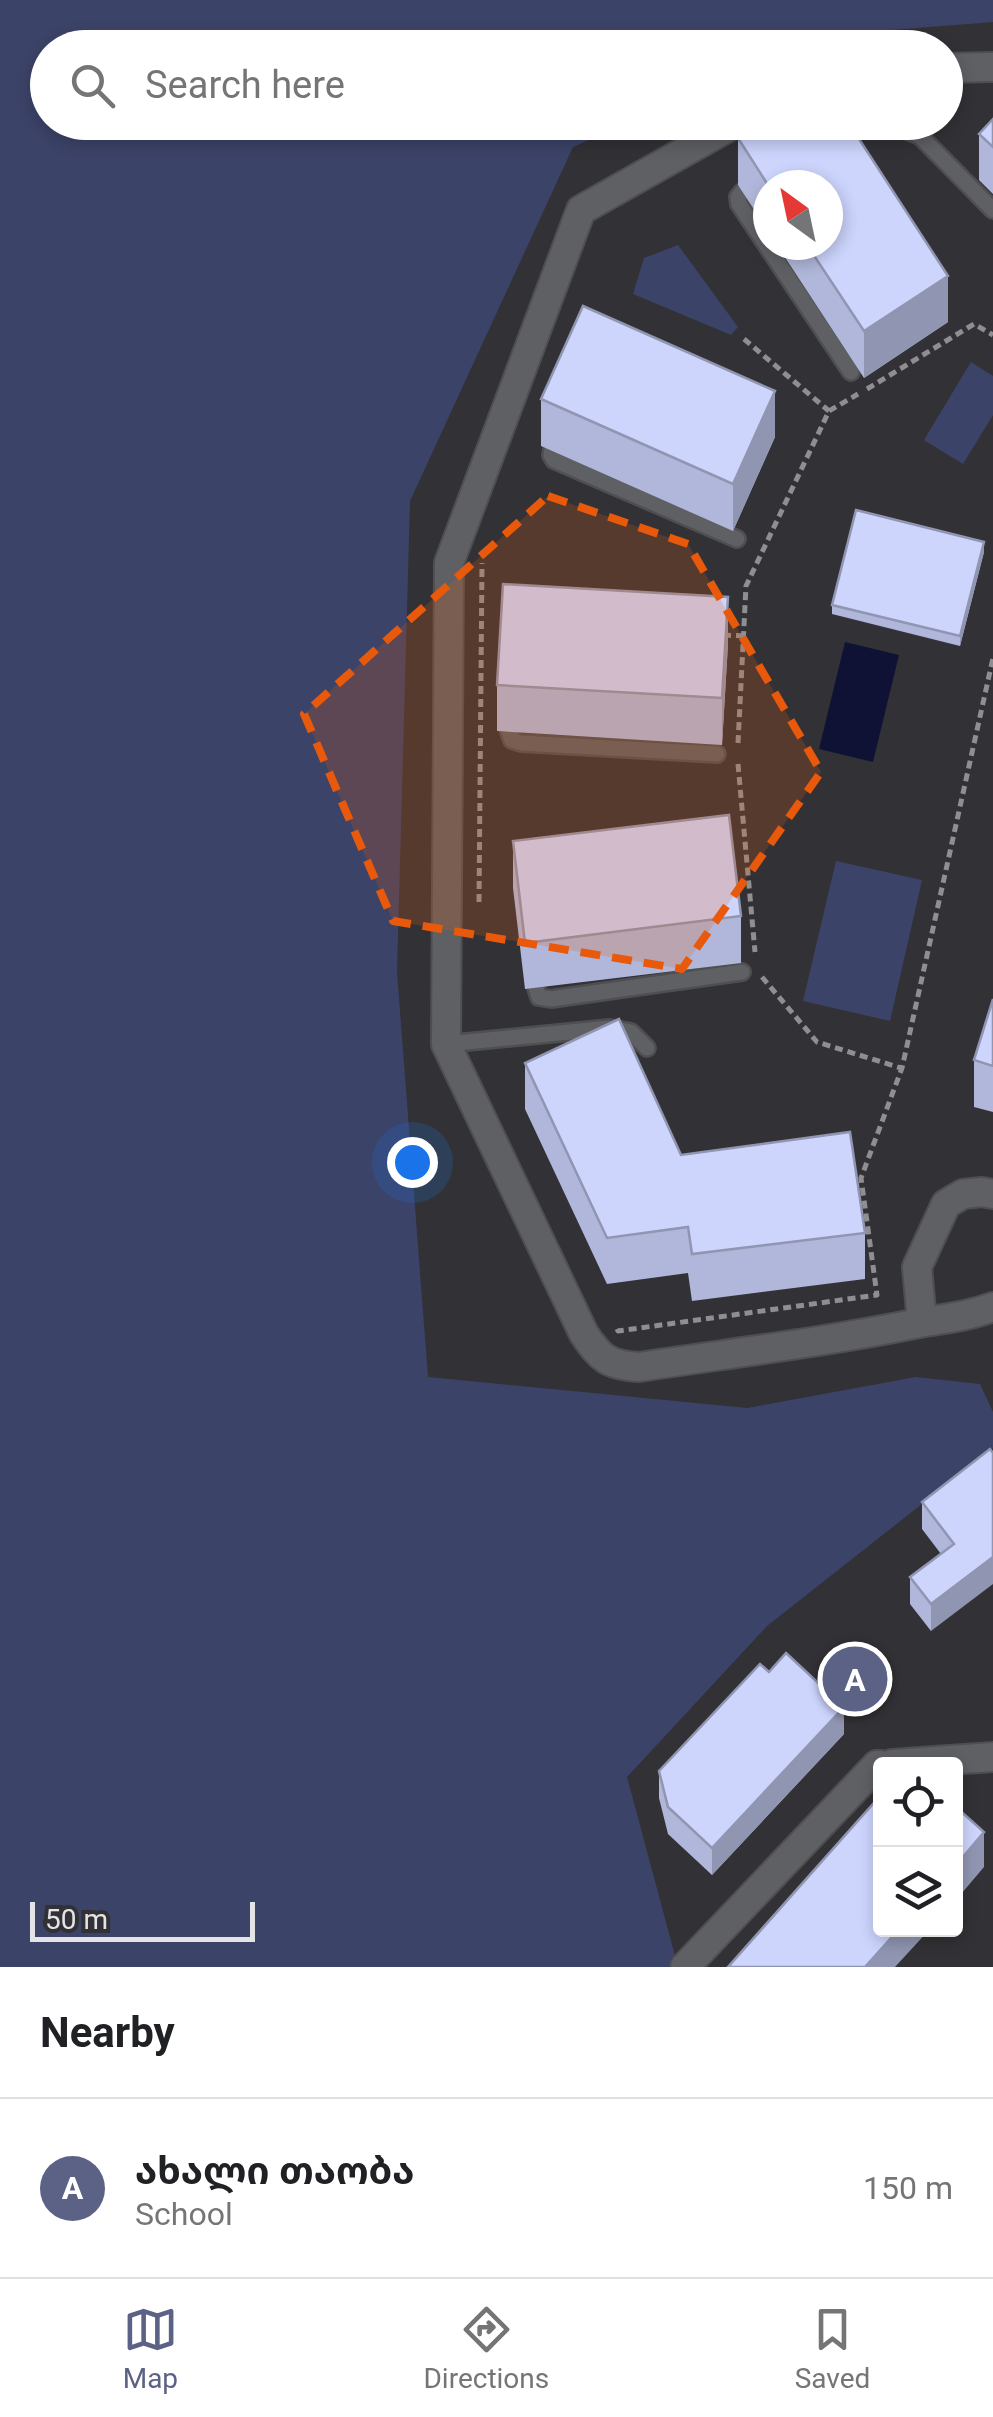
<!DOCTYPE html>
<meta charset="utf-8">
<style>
:root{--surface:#fff;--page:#f2f2f2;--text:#202124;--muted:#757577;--line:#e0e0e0;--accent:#5b6285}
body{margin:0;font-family:Roboto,"Noto Sans Georgian",sans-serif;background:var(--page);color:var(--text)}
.controls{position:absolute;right:30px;bottom:30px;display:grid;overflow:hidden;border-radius:10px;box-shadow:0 5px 15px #0003}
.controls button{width:90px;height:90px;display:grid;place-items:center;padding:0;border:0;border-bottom:2px solid var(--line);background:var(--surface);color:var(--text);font:50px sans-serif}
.compass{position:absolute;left:753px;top:170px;width:90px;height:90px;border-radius:50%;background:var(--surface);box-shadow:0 5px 15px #0003;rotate:327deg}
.scale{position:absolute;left:30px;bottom:25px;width:225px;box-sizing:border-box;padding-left:10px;border:5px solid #e4e4e7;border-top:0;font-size:28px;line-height:35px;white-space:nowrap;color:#e4e4e7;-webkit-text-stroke:8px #323236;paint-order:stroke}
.you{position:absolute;left:412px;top:1162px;width:35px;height:35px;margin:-25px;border:8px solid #fff;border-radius:50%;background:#1a73e8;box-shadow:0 0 0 15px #1a73e833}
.badge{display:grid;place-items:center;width:65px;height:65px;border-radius:50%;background:var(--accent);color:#fff;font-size:32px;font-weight:700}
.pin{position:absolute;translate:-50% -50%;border:5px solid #fff;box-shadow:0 2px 10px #0006}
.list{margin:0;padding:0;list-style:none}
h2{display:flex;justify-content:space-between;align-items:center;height:130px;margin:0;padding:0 40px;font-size:42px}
h2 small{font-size:32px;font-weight:400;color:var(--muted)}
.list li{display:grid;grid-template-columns:65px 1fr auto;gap:30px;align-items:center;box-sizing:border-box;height:180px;padding:0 40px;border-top:2px solid var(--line)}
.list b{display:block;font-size:38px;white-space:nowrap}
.list p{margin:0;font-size:32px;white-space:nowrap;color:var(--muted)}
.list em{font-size:32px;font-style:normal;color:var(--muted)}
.icon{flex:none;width:55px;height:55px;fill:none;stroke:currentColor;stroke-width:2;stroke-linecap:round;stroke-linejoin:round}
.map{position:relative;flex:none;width:993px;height:1967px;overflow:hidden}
.search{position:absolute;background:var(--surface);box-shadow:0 5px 15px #0003;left:30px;right:30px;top:30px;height:110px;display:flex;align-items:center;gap:25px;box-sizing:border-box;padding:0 35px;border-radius:55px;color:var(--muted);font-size:38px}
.sheet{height:310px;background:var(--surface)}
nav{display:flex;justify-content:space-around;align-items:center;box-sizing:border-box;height:140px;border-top:2px solid var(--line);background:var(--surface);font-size:28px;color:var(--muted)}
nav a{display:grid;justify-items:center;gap:5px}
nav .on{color:var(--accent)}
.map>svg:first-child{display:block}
</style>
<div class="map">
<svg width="993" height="1967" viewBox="0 0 993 1967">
<rect width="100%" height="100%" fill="#323236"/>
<!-- green -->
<path fill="#3c4368" d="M0,0H993V22L816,36L791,48H48V122L627,123L573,147L410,501L397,972L428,1377L747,1408L916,1377L980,1384L993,1412V1448L767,1626L627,1777L678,1967H0Z
M678,245L738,327L731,335L633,294L644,258Z
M971,362L993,376V415L963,464L924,440Z
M836,861L922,880L890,1021L803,1001Z"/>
<!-- water -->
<path fill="#0f1235" d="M845,642L899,655L873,762L819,749Z"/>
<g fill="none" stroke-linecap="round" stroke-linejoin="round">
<!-- service casing -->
<g stroke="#4f4f52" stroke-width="20">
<path id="service" d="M827,122L834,132L897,127L920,136L993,210
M742,192L738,197L739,204L851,372
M552,450L551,455L554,460L737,539
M509,732L512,740L521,743L717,754
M536,988L539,997L551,999L742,972
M446,1044L610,1028L631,1032L647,1048"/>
</g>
<!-- minor casing -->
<g stroke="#4f4f52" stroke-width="32">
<path id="minor" d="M946,68L993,67
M737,122L581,210L449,563L446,1044L584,1334C601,1359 608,1365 639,1367C732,1353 826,1342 919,1323C946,1318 966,1317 993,1307
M922,1322L917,1267L946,1204L963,1194L982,1192L993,1194
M892,1764L993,1757
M685,1967L877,1765H880"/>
</g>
<!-- path -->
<path stroke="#8f8f92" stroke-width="5" stroke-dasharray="8 5" stroke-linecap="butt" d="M744,339L829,411
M867,389L974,324L993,335
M723,635L744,636
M738,743L746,586L829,411L858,394
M738,764L755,952
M479,902L482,563
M762,977L817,1042L901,1068
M617,1329L618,1331L877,1295L861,1178L902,1068L993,658"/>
<!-- service -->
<use href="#service" stroke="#5f6064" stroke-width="15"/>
<!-- minor -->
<use href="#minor" stroke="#5f6064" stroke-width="28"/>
</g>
<!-- wall -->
<path fill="#b0b7da" d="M993,119V194L979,180V134Z
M738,138L948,322L864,378L777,245H828L768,185V231L738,185Z
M541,399L775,437L733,531L541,446Z
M984,552L960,646L832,614V605Z
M728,644L722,745L497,731V685Z
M513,841L741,916V963L525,989L513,888Z
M993,999V1112L974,1107V1060Z
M525,1063L681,1155L865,1233V1279L692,1301L688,1273L607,1284L525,1109Z
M990,1449L931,1631L910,1604V1577L941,1554L922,1529V1502Z
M844,1734L712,1875L668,1834L659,1798V1771Z"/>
<!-- shaded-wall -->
<path fill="#9095b1" d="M948,276V322L864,378V331Z
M775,391V437L733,531V484Z
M984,542V552L960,646V636Z
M728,597V644L722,745V698Z
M993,1557V1584L931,1631V1604Z
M844,1707V1734L712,1875V1848Z
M984,1832V1867L956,1900V1865Z
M898,1930H929L895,1967H865Z"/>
<!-- building -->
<path fill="#cdd5fd" stroke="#9095b1" stroke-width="2.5" d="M993,119V147L979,134Z
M762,122H848L948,276L864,331L807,245H828V185H768L738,138Z
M583,306L775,391L733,484L541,399Z
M856,510L984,542L960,636L832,605Z
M503,584L728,597L722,698L497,685Z
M729,815L741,916L525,943L513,841Z
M993,999V1066L974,1060Z
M619,1019L681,1155L850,1132L865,1233L692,1254L688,1227L607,1238L525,1063Z
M990,1449L993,1453V1557L931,1604L910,1577L954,1544L922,1502Z
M786,1653L844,1707L712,1848L668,1807L659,1771L760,1664L769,1672Z
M880,1796V1930H898L865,1967H728Z
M956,1807L984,1832L956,1865Z"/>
<!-- marked area -->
<path fill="#e8590c" fill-opacity="0.2" stroke="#e8590c" stroke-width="8" stroke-dasharray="20 12" stroke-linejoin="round" d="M548,496L688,544L821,772L682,969L393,921L304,714Z"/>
</svg>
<div class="controls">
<button><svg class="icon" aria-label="locate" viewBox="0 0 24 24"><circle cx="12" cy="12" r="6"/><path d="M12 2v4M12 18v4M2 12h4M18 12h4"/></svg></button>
<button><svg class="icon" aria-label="layers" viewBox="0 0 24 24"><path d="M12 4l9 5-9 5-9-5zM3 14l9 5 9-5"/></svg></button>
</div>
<svg class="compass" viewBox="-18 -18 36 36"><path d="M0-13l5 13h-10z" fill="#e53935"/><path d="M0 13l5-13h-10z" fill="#757577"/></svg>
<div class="scale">50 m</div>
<div class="you"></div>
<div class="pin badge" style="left:855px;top:1679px">A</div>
<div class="search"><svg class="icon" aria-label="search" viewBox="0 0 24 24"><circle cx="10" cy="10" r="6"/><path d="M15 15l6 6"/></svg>Search here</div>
</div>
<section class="sheet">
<h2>Nearby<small></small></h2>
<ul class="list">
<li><span class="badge">A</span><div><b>ახალი თაობა</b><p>School</p></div><em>150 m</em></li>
</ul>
</section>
<nav>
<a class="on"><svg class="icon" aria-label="map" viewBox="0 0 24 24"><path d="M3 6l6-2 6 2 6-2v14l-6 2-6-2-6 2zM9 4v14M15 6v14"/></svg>Map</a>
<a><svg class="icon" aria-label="directions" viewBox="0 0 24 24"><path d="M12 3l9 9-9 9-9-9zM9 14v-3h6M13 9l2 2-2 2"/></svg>Directions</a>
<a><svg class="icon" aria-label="saved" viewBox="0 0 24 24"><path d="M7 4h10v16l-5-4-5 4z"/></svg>Saved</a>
</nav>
